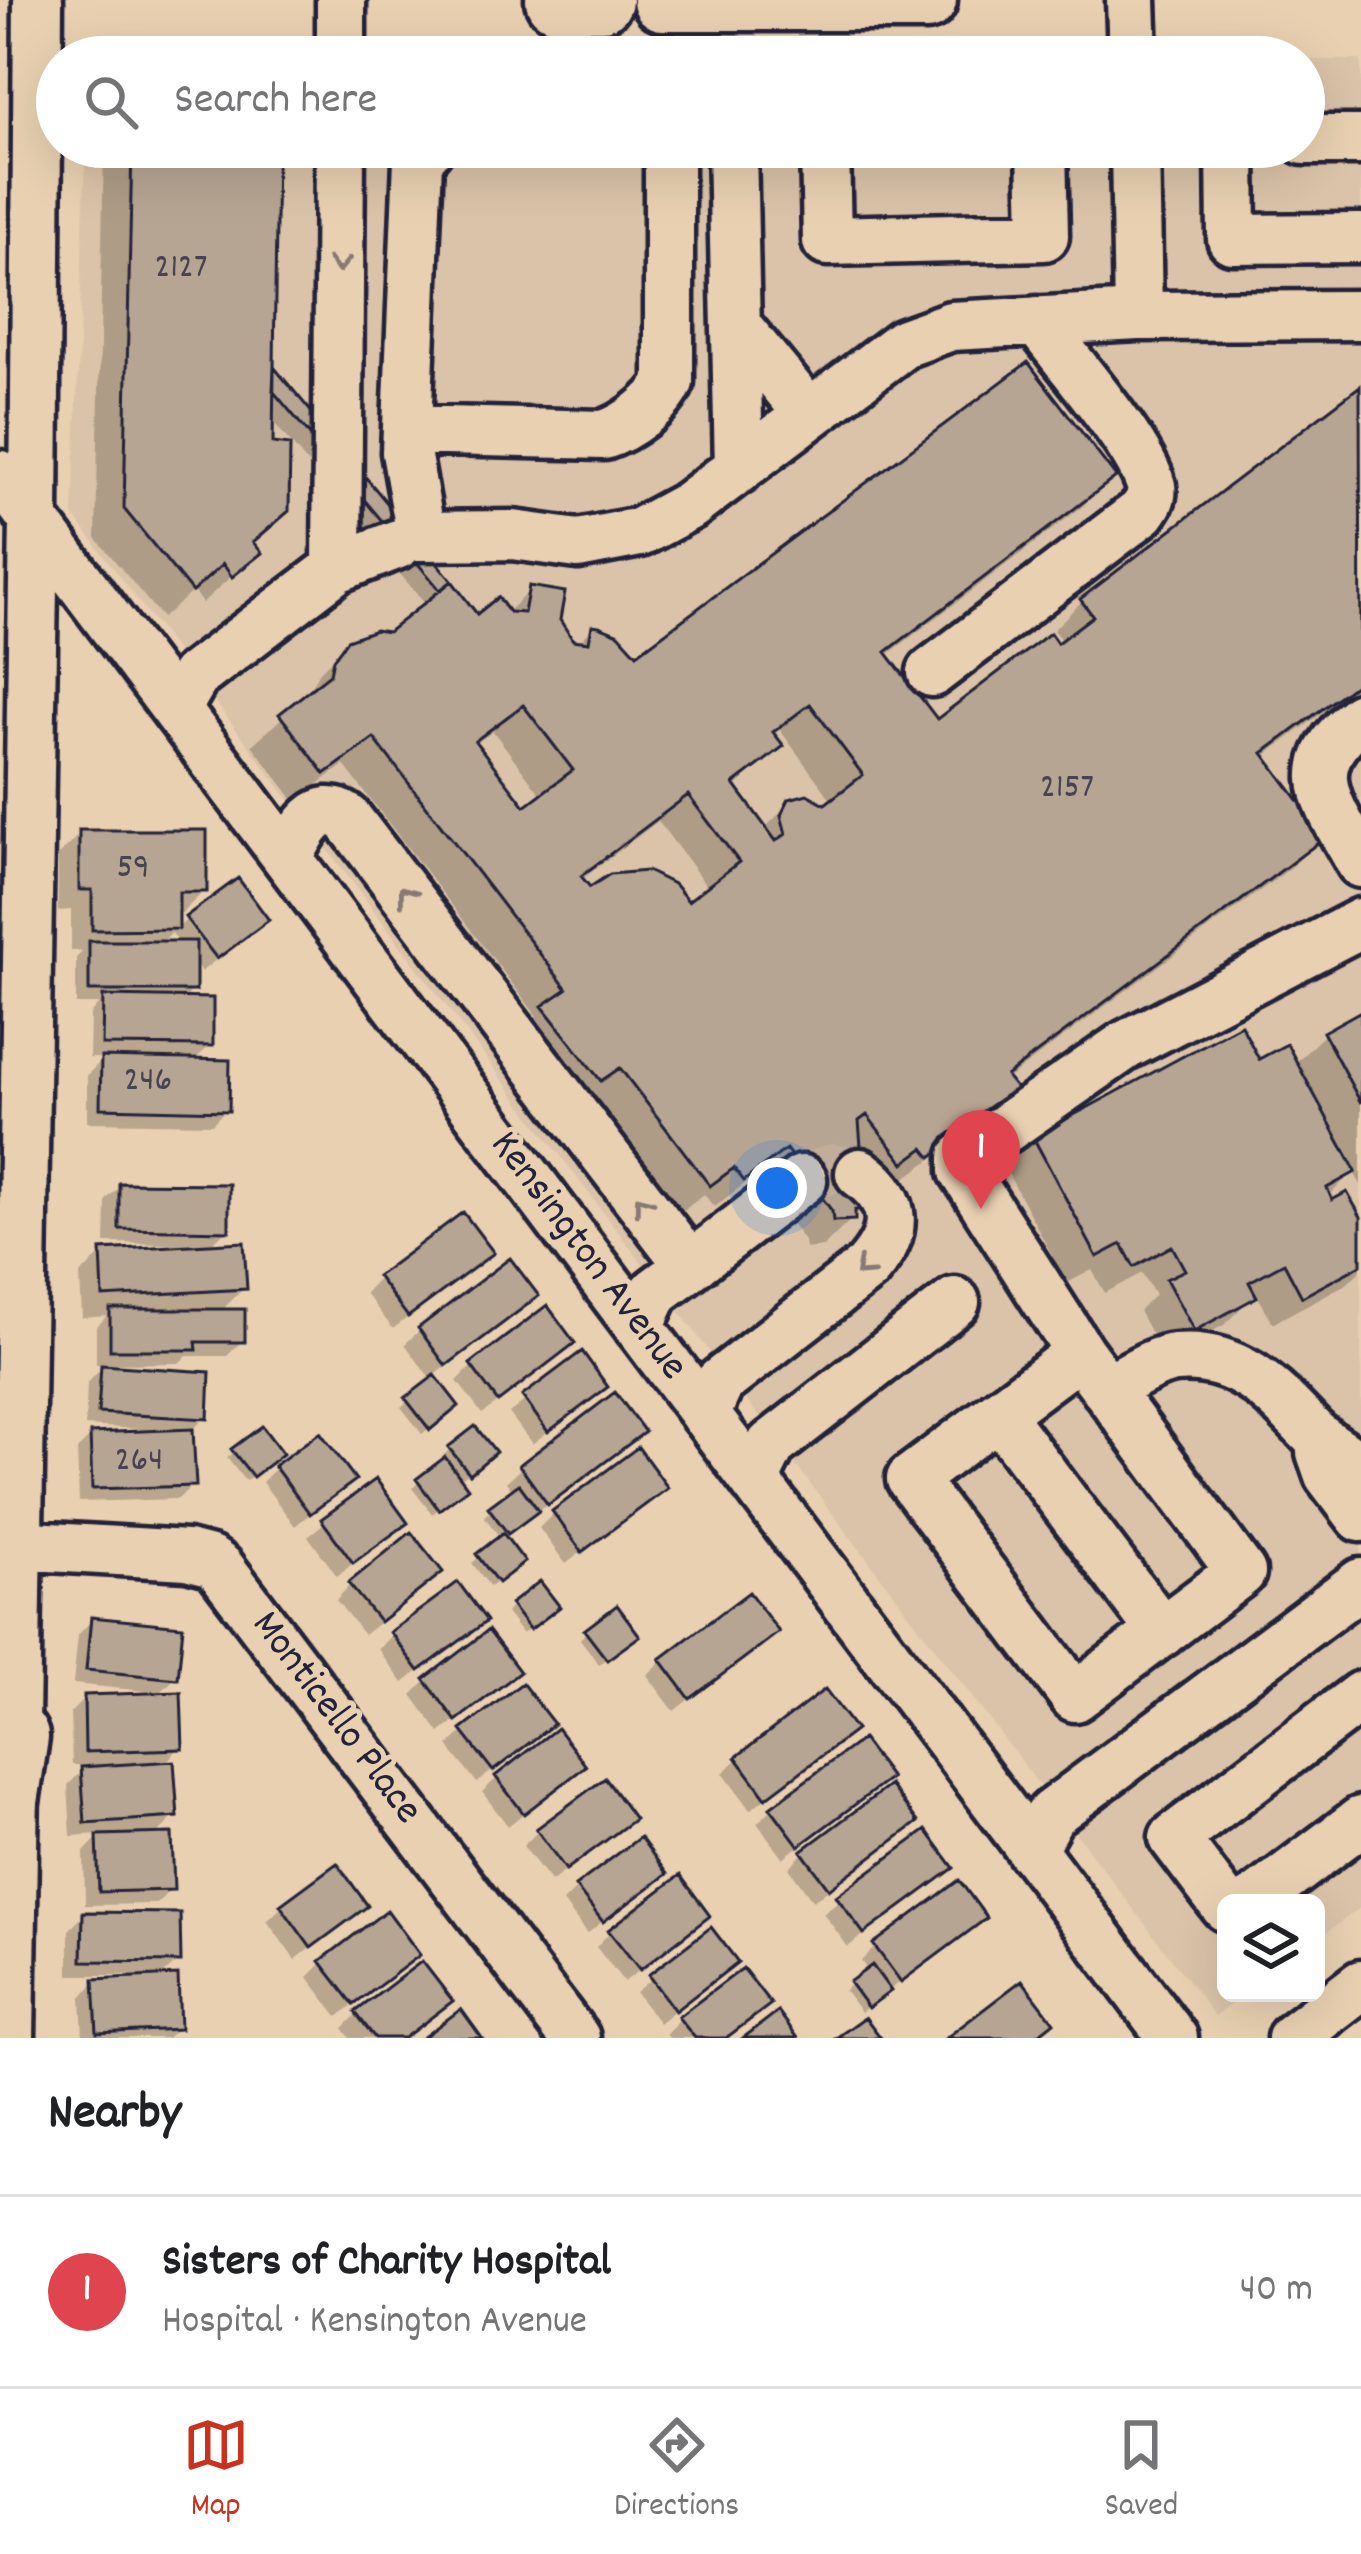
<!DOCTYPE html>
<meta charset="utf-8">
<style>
:root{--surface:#fff;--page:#f6f6f6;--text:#202124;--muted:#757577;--line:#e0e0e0;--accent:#c8321e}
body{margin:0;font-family:Dekko,sans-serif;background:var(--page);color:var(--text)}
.controls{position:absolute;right:36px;bottom:36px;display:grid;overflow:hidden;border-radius:18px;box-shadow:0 12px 48px #0002}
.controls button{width:108px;height:108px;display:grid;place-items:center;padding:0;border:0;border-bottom:3px solid var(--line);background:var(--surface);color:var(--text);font:60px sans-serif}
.you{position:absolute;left:777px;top:1188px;width:42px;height:42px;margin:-30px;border:9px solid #fff;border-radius:50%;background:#1a73e8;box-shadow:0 0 0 18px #1a73e833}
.badge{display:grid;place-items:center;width:78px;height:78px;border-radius:50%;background:var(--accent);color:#fff;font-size:39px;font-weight:700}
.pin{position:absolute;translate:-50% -99px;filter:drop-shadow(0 3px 6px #0008)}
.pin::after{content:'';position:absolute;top:63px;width:42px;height:36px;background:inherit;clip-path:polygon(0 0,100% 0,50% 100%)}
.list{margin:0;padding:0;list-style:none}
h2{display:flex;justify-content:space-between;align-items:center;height:156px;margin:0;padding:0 48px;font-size:51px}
h2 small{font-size:39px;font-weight:400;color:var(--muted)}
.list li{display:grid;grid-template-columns:78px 1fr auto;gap:36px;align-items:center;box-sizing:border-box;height:192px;padding:0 48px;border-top:3px solid var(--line)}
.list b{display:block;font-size:45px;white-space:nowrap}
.list p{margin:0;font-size:39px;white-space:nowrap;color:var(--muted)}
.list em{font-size:39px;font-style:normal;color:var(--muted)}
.icon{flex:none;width:66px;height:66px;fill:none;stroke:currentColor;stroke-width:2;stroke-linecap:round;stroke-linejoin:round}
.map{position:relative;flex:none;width:1361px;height:2038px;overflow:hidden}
.search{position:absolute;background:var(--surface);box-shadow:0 12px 48px #0002;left:36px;right:36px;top:36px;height:132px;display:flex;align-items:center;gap:30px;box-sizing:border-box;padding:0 42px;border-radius:66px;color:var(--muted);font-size:45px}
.sheet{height:348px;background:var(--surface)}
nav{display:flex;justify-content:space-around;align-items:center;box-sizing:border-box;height:168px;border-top:3px solid var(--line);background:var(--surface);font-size:33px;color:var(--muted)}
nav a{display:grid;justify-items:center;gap:6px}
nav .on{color:var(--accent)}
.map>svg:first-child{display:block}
</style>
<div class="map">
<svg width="1361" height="2038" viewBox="0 0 1361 2038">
<rect width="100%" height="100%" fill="#e9d0b1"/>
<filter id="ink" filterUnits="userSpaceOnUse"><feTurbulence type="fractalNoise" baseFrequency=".00833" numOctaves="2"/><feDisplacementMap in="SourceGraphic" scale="24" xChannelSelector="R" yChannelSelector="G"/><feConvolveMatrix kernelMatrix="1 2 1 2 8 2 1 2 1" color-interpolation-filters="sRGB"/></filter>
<g filter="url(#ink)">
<!-- built -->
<path fill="#dac3a8" d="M1304,60H1361V1907L1316,1940V1903H1226V1993H1246L1215,2016L73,515L86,147H1304Z"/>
<!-- shadow -->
<path fill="#0003" fill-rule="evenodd" d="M104,147H274V371L477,618L506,613L530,590L571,643L577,644L593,628L637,658L1112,477L1083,506L886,656L936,723L1063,642L1053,630L1082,601L1359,391L1361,684L1262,758L1322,837L1293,866L1006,1080L986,1120L863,1208L823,1247L805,1249L804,1241L756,1175L714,1207L704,1194L680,1213L590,1095L571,1108L515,1037L537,1016L344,765L295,801L252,745L304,698L319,672L349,642L389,635L426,605L270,418V446L286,510L251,545L258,552L202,603L193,591L162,618L96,538ZM780,730L833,802L825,808L791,802L764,829L733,789L780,746L772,736ZM493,731L543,797L525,810L474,745ZM658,821L709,889L687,905L589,891L581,880Z
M80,833L204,891L182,913H176V930L187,919L265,920L201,972L193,961V990L183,1000L210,1045L193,1062L226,1109L212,1124L87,1122V1075L104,1058H89L90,1014L99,1004H76V958L83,951H71V910L58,911V856ZM172,933L180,944H160Z
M1361,1015V1185L1353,1171L1328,1197L1361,1223V1270L1348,1283L1273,1323L1256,1293L1224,1325L1164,1357L1139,1311L1155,1295L1142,1273L1105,1293L1092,1270L1067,1283L1005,1168L1034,1139L1258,1063L1294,1064L1325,1034Z
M120,1186L226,1230L209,1247L244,1288L220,1312L242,1341L227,1356H187L179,1363L112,1364V1369L205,1418L190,1432L193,1484L178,1499L79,1502L77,1450L91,1436L140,1434V1429L85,1426L87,1383L106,1364H96V1327L107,1316L82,1318L80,1275L102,1253L170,1249V1244L105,1243L106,1200Z
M490,1252L393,1329L365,1293L379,1278Z
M535,1296L433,1377L455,1406L422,1434L401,1407L432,1381L405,1344L420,1330Z
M582,1356L605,1387L532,1444L509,1413Z
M557,1357L482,1414L457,1381L472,1366Z
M615,1397L627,1446L502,1537L514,1568L490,1587L472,1563L501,1539L484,1516L514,1492L506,1482L521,1468Z
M262,1431L273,1460L245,1481L227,1458Z
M450,1449L486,1458L459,1480L458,1494L432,1514L412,1488L447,1459L444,1455Z
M276,1468L352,1480L295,1526L262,1482Z
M375,1483L404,1523L337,1576L308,1536Z
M664,1487L566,1564L539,1528L554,1513Z
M350,1585L425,1586L364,1635L336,1600Z
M512,1606L550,1614L522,1634L506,1613Z
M92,1620L175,1678L157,1696L180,1747L163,1765L175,1816L155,1836L171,1889L156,1904L85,1905L84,1852L101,1834L71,1836L68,1785L88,1765H72L70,1713L85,1698L155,1696V1692L73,1684L78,1635Z
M483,1620L403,1683L378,1649L392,1635Z
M586,1632L629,1642L599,1664L580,1639Z
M775,1632L674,1711L647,1675L662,1661Z
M516,1672L440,1733L412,1695L426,1681Z
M550,1724L477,1783L448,1746L463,1732Z
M852,1730L750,1810L723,1773L738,1759Z
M582,1766L508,1826L482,1792L497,1778Z
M887,1778L783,1858L757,1823L772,1809Z
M631,1819L551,1882L523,1846L538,1831Z
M914,1822L813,1901L789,1868L803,1853Z
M925,1834L950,1868L848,1947L823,1913Z
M663,1873L587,1934L563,1902L577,1888Z
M364,1906L295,1960L267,1921L282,1907Z
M84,1915L178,1961L159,1979L177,2028L167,2038H83L81,1997L95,1982L129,1981L128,1975H69V1930Z
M983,1917L861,2012L844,1990L868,1971L861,1961L875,1947Z
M692,1930L624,1982L596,1947L610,1932Z
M711,1931L734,1962L659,2023L635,1992Z
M416,1955L338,2017L308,1977L322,1963Z
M449,2001L404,2038H350L343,2028L357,2014Z
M767,2004L727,2038H669L666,2033L680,2019Z"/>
<!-- building -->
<path fill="#b7a593" stroke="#22223b" stroke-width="3" fill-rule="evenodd" d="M132,147H277L273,443L290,445L289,511L253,542L262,553L232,577L223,564L192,592L124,509Z
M1028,362L1116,477L886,652L937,719L1050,633L1057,643L1093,616L1080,599L1360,386L1361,680L1263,753L1326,837L1006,1076L1019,1092L931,1157L924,1148L904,1163L867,1115L859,1121L866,1209L855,1210V1220L833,1221L832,1211L786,1149L744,1181L734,1168L710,1186L620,1068L601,1081L542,1006L567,989L374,738L325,774L279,714L330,674L333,659L347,640L375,630L388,632L452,581L477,614L498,597L509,612L524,613L529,586L565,592L560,620L573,640L589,642L592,625L599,626L619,634L637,654ZM810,704L863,775L825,804L807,794L789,799L781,815L786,834L776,841L734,784L784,746L773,732ZM523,705L573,770L525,806L475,741ZM688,795L739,862L688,901L675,885L647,871L610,874L590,887L581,876Z
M274,367L452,581L440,590L273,391Z
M79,830H207V892H179V929L92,930V890H79Z
M238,878L269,920L217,959L185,917Z
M89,941H196V991H89Z
M103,996L213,998V1046L102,1045Z
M1361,1011V1103L1323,1032Z
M1241,1025L1259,1059L1287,1044L1356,1172L1327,1188L1332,1200L1347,1192L1361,1217V1265L1302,1297L1284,1263L1249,1282L1257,1297L1194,1331L1166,1279L1185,1270L1172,1246L1134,1267L1122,1244L1097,1257L1033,1137Z
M101,1057L230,1060L229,1111L100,1108Z
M119,1183L229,1184V1231L119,1229Z
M463,1212L494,1253L408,1317L377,1276Z
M244,1242L247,1289L103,1297L101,1250Z
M510,1258L539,1296L446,1366L418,1328Z
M547,1305L575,1343L498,1402L470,1364Z
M110,1309H245V1342H196L197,1350H110Z
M582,1351L608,1387L548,1432L522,1396Z
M101,1365L210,1372L208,1419L98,1413Z
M435,1375L459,1406L430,1430L405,1398Z
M615,1392L645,1432L548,1505L519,1465Z
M262,1426L283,1454L253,1477L231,1449Z
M475,1426L496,1452L470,1474L448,1447Z
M193,1429L196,1486L92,1489L90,1433Z
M320,1432L356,1480L310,1514L274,1466Z
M638,1447L668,1488L582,1552L552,1511Z
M445,1457L468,1488L439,1510L416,1479Z
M376,1479L408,1523L353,1563L321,1519Z
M519,1484L539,1511L508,1534L488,1507Z
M411,1532L443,1572L380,1622L348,1583Z
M503,1533L525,1562L498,1583L476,1554Z
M540,1581L560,1607L530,1630L510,1604Z
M458,1582L487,1621L419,1671L390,1632Z
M749,1592L779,1632L690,1699L660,1659Z
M617,1605L640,1636L607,1660L584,1630Z
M91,1617L183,1626L178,1679L86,1670Z
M488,1630L520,1672L456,1721L424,1679Z
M522,1683L554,1724L493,1771L461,1730Z
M825,1689L856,1730L766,1798L736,1757Z
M181,1692L183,1749L85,1752L84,1695Z
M557,1728L586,1766L524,1814L495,1776Z
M862,1739L891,1778L799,1846L770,1807Z
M174,1761L178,1817L85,1823L81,1767Z
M605,1778L635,1819L566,1870L536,1829Z
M890,1785L918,1822L829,1889L801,1851Z
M926,1830L954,1868L864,1934L836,1896Z
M172,1833L174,1890L99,1892L97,1835Z
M640,1837L667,1874L603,1922L575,1886Z
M337,1863L368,1906L311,1948L280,1905Z
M680,1875L710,1916L640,1970L608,1930Z
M959,1880L987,1918L901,1982L873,1944Z
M387,1910L420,1955L354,2005L320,1961Z
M83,1912L180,1913L181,1962L82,1961Z
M711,1927L738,1962L675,2011L648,1975Z
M422,1961L453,2001L404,2038H375L355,2012Z
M872,1965L891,1991L868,2008L849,1982Z
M743,1968L771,2004L726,2038H695L678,2017Z
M178,1975L180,2029L97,2033L94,1979Z
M1022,1980L1054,2022L1034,2038H946Z
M461,2009L482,2038H422Z
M778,2011L798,2038H743Z
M865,2017L881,2038H836Z"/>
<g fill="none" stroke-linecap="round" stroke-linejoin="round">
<!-- minor-tunnel -->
<path stroke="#c1ad99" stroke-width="48" stroke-dasharray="48 24" stroke-linecap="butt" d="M802,1180L833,1168L860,1173"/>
<!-- minor casing -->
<g stroke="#22223b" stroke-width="57">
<path id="minor" d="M341,0V57
M1131,0L1133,57
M1304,140H1361
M732,147L739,469
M825,147L827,241L1044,236L1042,147
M1135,147L1138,316L1361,315
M1231,147L1232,239L1361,238
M736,325L808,413
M407,430L604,435C626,428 660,404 669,382V147
M0,475L1173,2038
M421,535L406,452L418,160L429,147
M417,536L513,535L578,544L640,532L690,505L904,343L951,326L1138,316
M337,568L340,147
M932,672L1142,512C1148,504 1153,497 1151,486C1140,444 1065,359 1037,321
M176,709L195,676L337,568L398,544
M1361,717C1295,767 1328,803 1361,863
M288,858C300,835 316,797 347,818L690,1266L655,1292L639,1327
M690,1266L802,1180
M1080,1353L911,1479L1075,1697L1241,1572L1080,1353L964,1171V1157L1126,1045L1361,923
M1106,1389C1126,1380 1154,1360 1175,1358C1237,1352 1273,1391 1311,1431C1327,1448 1345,1451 1361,1472
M998,1414L1162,1632
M705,1415L720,1382L867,1268C898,1233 899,1202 860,1173
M1321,1452L1329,1475L1361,1517
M754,1480L771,1445L955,1302
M15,1545L187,1555L210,1561L220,1568L575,2038
M1031,1850L1051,1814L1361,1583
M1252,1903L1361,1821
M1226,1907L1174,1838L1361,1696
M10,2038L34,520L38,0
M1292,2038L1361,1985"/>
</g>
<!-- major casing -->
<g stroke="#22223b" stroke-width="69">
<path id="major" d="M556,0H602
M663,0H926"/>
</g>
<!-- highway casing -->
<g stroke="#22223b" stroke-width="75">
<path id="highway" d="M0,1833L15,1737"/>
</g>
<!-- minor -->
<use href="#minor" stroke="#e9d0b1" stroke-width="48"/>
<!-- major -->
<use href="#major" stroke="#e9d0b1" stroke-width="60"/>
<!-- highway -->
<use href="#highway" stroke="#e9d0b1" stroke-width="66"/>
</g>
<!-- one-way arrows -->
<defs><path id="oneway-chevron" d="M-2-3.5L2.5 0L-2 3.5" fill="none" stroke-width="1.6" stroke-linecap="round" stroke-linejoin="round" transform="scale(3)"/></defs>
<g stroke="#867976">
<use href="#oneway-chevron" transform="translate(339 264) rotate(91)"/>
<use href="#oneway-chevron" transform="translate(406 894) rotate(-128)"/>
<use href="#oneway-chevron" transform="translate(642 1204) rotate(-127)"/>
<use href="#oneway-chevron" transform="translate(863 1269) rotate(138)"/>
</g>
</g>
<g text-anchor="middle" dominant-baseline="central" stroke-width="10" stroke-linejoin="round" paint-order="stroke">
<!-- number labels -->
<g font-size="36" fill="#474351">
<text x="181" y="269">2127</text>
<text x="1067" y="789">2157</text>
<text x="133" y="869">59</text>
<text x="148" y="1082">246</text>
<text x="139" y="1462">264</text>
</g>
<!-- street labels -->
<g font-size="42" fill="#22223b" stroke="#e9d0b1">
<text transform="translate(587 1257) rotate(53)">Kensington Avenue</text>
<text transform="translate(335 1719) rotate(53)">Monticello Place</text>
</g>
</g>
</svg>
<div class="controls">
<button><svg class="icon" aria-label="layers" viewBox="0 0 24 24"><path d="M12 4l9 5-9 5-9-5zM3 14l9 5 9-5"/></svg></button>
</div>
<div class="you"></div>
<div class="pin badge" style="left:981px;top:1209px;background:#e0444e">1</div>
<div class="search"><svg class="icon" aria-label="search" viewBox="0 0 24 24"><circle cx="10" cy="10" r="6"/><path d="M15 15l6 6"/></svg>Search here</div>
</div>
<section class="sheet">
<h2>Nearby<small></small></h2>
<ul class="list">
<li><span class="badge" style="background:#e0444e">1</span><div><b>Sisters of Charity Hospital</b><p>Hospital · Kensington Avenue</p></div><em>40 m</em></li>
</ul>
</section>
<nav>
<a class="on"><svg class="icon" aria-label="map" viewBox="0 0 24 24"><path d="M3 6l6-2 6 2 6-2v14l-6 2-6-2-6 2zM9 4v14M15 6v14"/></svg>Map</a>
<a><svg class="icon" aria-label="directions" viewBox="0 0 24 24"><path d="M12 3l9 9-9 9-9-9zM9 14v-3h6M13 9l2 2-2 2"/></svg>Directions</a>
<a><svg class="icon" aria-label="saved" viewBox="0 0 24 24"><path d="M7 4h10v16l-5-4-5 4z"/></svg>Saved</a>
</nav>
